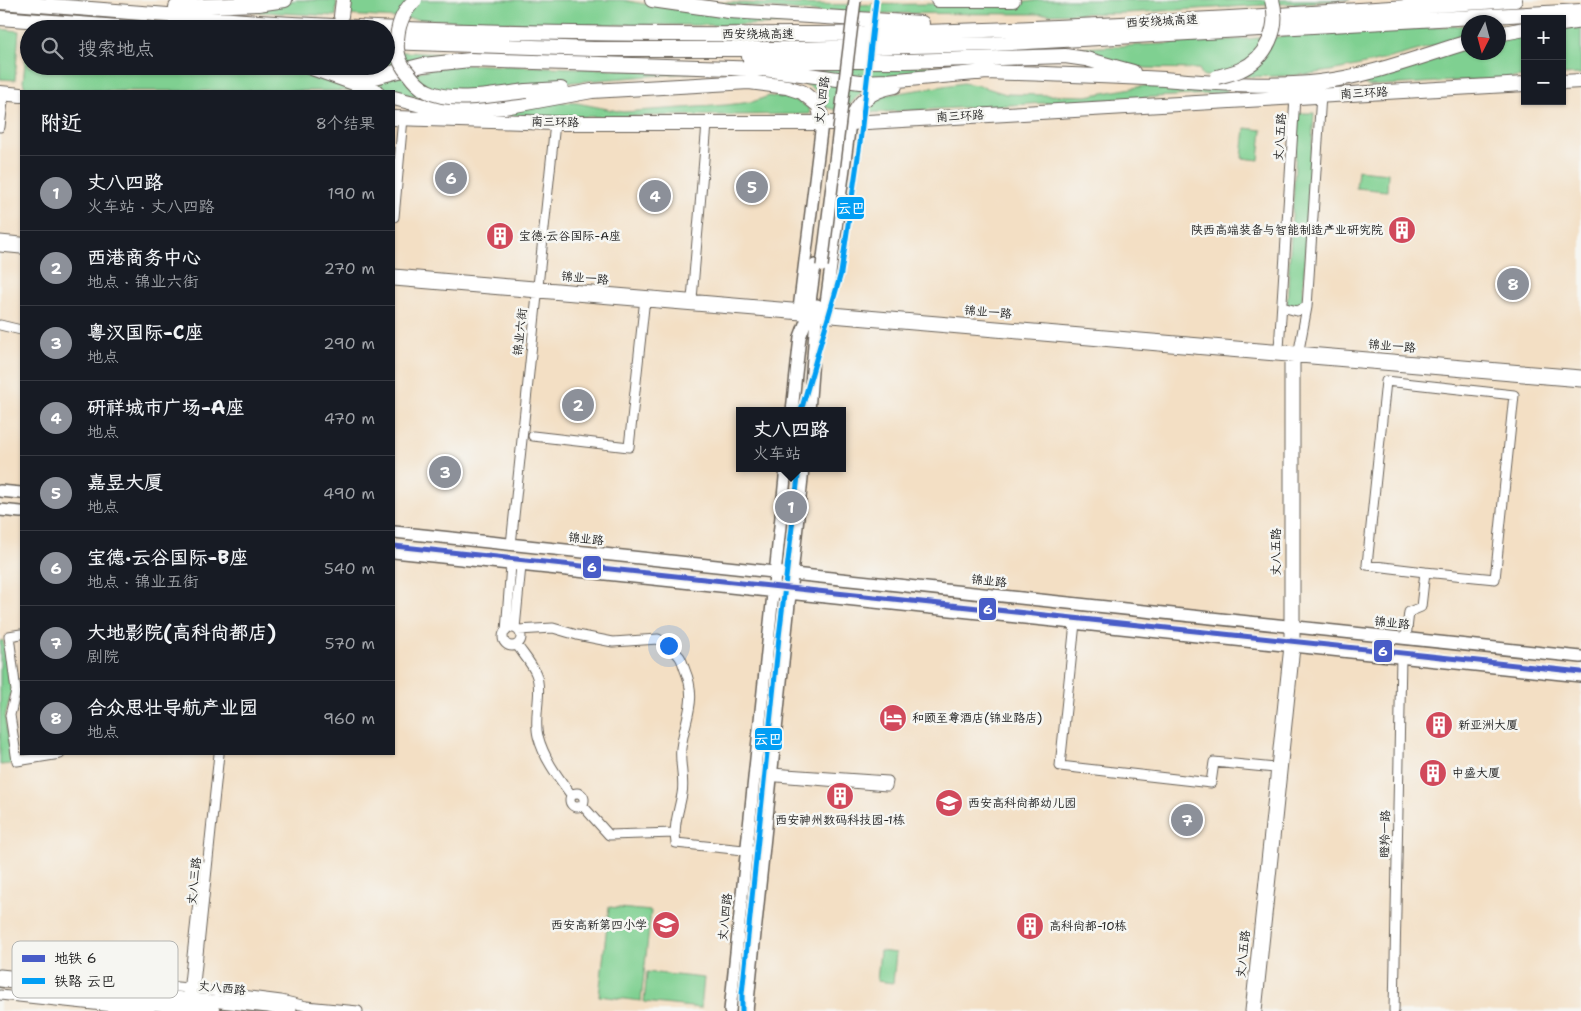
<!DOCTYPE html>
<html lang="zh">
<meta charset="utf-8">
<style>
:root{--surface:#171b24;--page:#242831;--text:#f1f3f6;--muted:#9ea1a6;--line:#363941;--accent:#8c9099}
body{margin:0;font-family:"Shantell Sans","LXGW WenKai TC",sans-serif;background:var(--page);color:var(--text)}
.controls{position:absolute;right:15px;top:15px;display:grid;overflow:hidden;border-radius:0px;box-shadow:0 1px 4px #0004}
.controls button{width:45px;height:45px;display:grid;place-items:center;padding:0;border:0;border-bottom:1px solid var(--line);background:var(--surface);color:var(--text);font:25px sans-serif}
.compass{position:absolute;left:1461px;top:15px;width:45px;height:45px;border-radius:50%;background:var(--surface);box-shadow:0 1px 4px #0004;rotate:186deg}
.you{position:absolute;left:668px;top:645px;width:18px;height:18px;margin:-12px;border:4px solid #fff;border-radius:50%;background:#1a73e8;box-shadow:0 0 0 8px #1a73e833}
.badge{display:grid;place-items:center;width:32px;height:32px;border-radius:50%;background:var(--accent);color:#fff;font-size:16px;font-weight:700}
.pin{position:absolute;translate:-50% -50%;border:2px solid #fff;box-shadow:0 1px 5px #0006}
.popup{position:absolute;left:736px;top:407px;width:110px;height:65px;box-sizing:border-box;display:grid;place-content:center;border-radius:0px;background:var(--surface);filter:drop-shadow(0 1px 4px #0005);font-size:16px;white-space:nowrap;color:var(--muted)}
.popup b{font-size:19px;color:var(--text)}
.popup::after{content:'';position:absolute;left:50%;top:100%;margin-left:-10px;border:10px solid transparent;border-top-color:var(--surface)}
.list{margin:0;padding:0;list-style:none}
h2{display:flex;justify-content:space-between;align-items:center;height:65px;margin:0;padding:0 20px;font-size:21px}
h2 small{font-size:16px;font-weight:400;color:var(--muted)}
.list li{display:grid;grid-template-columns:32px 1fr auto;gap:15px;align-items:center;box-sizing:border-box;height:75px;padding:0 20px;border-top:1px solid var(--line)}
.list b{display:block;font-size:19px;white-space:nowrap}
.list p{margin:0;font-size:16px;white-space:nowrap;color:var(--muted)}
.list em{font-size:16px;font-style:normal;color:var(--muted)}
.icon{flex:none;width:28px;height:28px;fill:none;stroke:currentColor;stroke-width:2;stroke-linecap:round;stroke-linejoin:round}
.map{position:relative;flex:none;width:1581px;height:1011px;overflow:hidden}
.search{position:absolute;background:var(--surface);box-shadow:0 1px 4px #0004;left:20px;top:20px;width:375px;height:55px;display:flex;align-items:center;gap:12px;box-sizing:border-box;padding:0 18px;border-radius:28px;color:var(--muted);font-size:19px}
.panel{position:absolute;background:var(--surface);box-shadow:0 1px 4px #0004;left:20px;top:90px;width:375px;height:665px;border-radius:0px}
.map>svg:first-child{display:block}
</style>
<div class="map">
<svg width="1581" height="1011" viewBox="0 0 1581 1011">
<rect width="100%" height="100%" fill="#f6f6f2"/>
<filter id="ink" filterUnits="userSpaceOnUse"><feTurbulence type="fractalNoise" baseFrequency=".02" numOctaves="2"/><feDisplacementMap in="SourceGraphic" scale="10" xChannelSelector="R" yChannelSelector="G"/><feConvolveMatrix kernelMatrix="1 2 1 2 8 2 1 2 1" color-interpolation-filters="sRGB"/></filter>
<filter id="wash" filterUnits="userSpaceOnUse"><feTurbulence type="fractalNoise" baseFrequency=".0096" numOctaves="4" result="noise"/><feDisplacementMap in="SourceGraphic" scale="20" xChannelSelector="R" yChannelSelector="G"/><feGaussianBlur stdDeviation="1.12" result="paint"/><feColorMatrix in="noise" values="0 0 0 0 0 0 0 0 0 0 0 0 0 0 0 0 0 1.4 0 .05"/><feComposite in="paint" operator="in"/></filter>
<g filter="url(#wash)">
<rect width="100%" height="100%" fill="#f3dfc4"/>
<!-- green -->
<path fill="#7fd091" stroke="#4e7656" d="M296,0H337L336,16L242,11Z
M346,0H622L697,13L858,23C687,27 516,26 345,15Z
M1040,0H1350L1127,13L1037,14L829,13L680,1C795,6 911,5 1026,2Z
M1468,25V36C1416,51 1364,67 1310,74C1274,78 1238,76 1203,76L1199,69L1146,68L1039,50L1162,44Z
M1581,25V74L1562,75V27Z
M0,29L19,31L15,80L0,79Z
M1525,32V77L1368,86L1365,84L1364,79L1468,46V52H1498L1499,37Z
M28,34L29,66H287L363,91H62L28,89L25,88L23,82Z
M386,51L468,55L373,74L352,66H386Z
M458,64L699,72L525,86L560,102L577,103L623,112L726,105L752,102L769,96L786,98L799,102L809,108L810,114L569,117L479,115L383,88L371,81Z
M782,66H941L893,76L863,78Z
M742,74L868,85L843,112L825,107C823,101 820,94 815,90C800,77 762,76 742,74Z
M963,83L977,85L1006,94L1086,96L1144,86L1225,87L1227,93L865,113L860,111L876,97L885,95Z
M1298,113H1314L1302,306L1287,305Z
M1245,128L1262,130L1259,160L1242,158Z
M1358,170L1388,173L1387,191L1356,188Z
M3,640L12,691L5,717L11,764L0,765V641Z
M609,907L651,911L641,1001L599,996Z
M880,951L896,953L893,983L877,981Z
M647,972L704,978L701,1008L644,1002Z"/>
</g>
<g filter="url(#ink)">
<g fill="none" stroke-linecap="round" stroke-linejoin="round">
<!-- minor casing -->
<g stroke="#676057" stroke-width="11">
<path id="minor" d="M0,127L4,94
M394,217L403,118
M0,240L21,242
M0,247L21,249
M394,274L804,309
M394,281L802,315
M692,299L707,124
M1282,307L1297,311L1307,307
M819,311L1581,375
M820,317L1581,382
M0,325L21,330
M533,436L629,447L645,298
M511,545L555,123
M1075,623L1060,766L1211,783L1214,762L1275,768
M503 637a9 9 0 1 1 18 0a9 9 0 1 1-18 0Z
M515,628L521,566
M518,630L553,628L577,635L613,642L658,639C665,644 674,649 679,656C682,659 683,665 685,670C698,701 685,717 681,748C679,763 685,779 682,794C679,811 673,825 676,843L763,852
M506,631L511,565
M21,634L9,636L16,691L10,715L17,761L60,754
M1406,638L1409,612L1421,607L1425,572L1367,565L1386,381L1514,395L1495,579L1425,572
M517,645C523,654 532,664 536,674C543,692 533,717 538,736C544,759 558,777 572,796
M754,775L887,786L888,781L771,773L754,770
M570 800a7 7 0 1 1 14 0a7 7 0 1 1-14 0Z
M582,805L609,835L675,833
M0,974L79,982L113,981L188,988L281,1000L306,1006L358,1011
M188,992L202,866
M194,993L219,754
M0,995L150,1011
M1250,1011L1289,646V356L1279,349L1295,97
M1257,1011L1295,647V357L1299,350L1307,307L1321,95
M1394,1011L1401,657"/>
</g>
<!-- major casing -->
<g stroke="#676057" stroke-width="14">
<path id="major" d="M799,309L822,123
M825,311L850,123
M792,411L800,337L808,316L815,265
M809,411L817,305
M0,491L21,493
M0,510L21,512
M394,532L1581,657
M394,552L1581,676
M0,981L73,989L117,991L268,1007L291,1011
M74,996L214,1011
M730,1011L786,468
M747,1011L803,468"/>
</g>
<!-- highway casing -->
<g stroke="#676057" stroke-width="16">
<path id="highway" d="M652,0L729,11L922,23
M938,0H1013
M0,2C86,9 172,16 258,22C436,33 614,35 792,34C1033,33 1274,15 1515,0
M176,7L258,4L285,0
M341,16L343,0
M0,18L145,29
M1562,24L1581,21
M1498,34L1525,29
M386,42L594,49H792L994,44L1581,11
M749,57L807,61H906L1065,56L1086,59L1133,72
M306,66L376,91
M347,66C355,75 363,77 375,77L423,65L470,60L764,69L860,82L887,81L986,72
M978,73L986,72C1045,74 1104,76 1164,79C1215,83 1267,88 1319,82C1370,76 1419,57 1468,42
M1562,82L1581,81
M526,91L561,89
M0,93L21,95
M394,98L425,106L457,110L504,107L592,91L749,82L787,87L802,92L819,106L822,123
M394,118L555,123H850L1525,84
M850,123C858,101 871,90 895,86"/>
</g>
<!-- minor -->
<use href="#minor" stroke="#fff" stroke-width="9"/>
<!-- major -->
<use href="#major" stroke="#fff" stroke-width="11"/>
<!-- highway -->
<use href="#highway" stroke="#fff" stroke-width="14"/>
<!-- major-bridge casing -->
<g stroke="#676057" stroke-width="14" stroke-linecap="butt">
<path id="major-bridge" d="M822,266L855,0"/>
</g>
<!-- highway-bridge casing -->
<g stroke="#676057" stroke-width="16" stroke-linecap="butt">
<path id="highway-bridge" d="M415,0C401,13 396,30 397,49C398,57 402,67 408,73C413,80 419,87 427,91C451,104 500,94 526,91
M1217,77C1225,75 1233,73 1240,70C1267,58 1280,28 1272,0"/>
</g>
<!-- major-bridge -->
<use href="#major-bridge" stroke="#fff" stroke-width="11"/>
<!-- highway-bridge -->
<use href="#highway-bridge" stroke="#fff" stroke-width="14"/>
<!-- rail-1 casing -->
<g stroke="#f6f6f2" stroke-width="9">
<path id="rail-1" d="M801,411L841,273L860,143L876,0
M742,1011V994L779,637L799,468"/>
</g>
<!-- rail-1 -->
<use href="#rail-1" stroke="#019ef4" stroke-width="5"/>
<!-- metro-1 casing -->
<g stroke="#f6f6f2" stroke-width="9">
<path id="metro-1" d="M394,546L1581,672"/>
</g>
<!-- metro-1 -->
<use href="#metro-1" stroke="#485cc7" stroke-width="5"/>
</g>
</g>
<!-- icons -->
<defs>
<g id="building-disc" transform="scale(1.4375)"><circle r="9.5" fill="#d1495b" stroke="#f6f6f2"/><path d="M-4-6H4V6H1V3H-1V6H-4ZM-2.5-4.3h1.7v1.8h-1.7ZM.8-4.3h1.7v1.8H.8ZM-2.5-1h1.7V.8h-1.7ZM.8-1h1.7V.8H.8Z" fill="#fff"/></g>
<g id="hotel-disc" transform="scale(1.4375)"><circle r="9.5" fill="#d1495b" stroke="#f6f6f2"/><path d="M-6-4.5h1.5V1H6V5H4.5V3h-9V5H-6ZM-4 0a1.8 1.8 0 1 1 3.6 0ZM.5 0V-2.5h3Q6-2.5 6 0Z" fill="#fff"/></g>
<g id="school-disc" transform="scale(1.4375)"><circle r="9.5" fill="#d1495b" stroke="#f6f6f2"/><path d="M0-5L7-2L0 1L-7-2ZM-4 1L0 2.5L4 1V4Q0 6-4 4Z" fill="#fff"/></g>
</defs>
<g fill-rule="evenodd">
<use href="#building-disc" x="1402" y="230"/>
<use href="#building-disc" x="500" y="236"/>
<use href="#hotel-disc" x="893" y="718"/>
<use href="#building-disc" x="1439" y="725"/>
<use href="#building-disc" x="1433" y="773"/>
<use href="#building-disc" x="840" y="796"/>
<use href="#school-disc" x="949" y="803"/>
<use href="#school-disc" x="666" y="925"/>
<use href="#building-disc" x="1030" y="926"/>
</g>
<g text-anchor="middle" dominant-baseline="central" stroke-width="5" stroke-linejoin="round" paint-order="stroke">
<!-- street labels -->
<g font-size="12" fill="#1c1c1c" stroke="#f6f6f2">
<text transform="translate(1162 21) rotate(-3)">西安绕城高速</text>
<text x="758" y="34">西安绕城高速</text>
<text transform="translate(1364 93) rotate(-3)">南三环路</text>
<text transform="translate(822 100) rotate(-83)">丈八四路</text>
<text transform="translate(960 116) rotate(-3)">南三环路</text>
<text transform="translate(555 122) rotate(1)">南三环路</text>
<text transform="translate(1280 137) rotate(-86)">丈八五路</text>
<text transform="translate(585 278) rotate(5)">锦业一路</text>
<text transform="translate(988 312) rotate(5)">锦业一路</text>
<text transform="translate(520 332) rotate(-84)">锦业六街</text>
<text transform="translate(1392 346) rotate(5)">锦业一路</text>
<text transform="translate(586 539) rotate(6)">锦业路</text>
<text transform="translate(1276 552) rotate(-90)">丈八五路</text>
<text transform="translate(989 581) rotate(6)">锦业路</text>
<text transform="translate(1392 623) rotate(6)">锦业路</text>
<text transform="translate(1385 834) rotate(-89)">瞪羚一路</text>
<text transform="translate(194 881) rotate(-84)">丈八三路</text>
<text transform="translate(725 917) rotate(-84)">丈八四路</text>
<text transform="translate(1243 954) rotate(-84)">丈八五路</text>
<text transform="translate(222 988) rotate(6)">丈八西路</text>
</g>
<!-- poi labels -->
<g font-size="12" fill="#1c1c1c" stroke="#f6f6f2" text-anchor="start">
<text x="1383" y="230" text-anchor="end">陕西高端装备与智能制造产业研究院</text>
<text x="519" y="236">宝德·云谷国际-A座</text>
<text x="912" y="718">和颐至尊酒店(锦业路店)</text>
<text x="1458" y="725">新亚洲大厦</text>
<text x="1452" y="773">中盛大厦</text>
<text x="968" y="803">西安高科尚都幼儿园</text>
<text x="840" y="820" text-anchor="middle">西安神州数码科技园-1栋</text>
<text x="647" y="925" text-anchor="end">西安高新第四小学</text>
<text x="1049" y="926">高科尚都-10栋</text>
</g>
</g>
<!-- legend -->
<rect x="12" y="941" width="166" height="57" rx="8" fill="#f6f6f2" stroke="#b5b5b2" stroke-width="1"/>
<rect x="22" y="955" width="23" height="7" fill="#485cc7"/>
<rect x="22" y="978" width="23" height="6" fill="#019ef4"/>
<g font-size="14" fill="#1c1c1c">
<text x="54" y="963">地铁 6</text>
<text x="54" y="986">铁路 云巴</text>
</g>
<g stroke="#f6f6f2" stroke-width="2">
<rect x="836" y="196" width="29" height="24" rx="5" fill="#019ef4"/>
<rect x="582" y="555" width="20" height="24" rx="5" fill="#485cc7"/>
<rect x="978" y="597" width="19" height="24" rx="5" fill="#485cc7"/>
<rect x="1373" y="639" width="20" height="24" rx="5" fill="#485cc7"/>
<rect x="754" y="727" width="29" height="24" rx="5" fill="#019ef4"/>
</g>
<g font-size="14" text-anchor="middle" font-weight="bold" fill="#fff">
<text x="851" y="213">云巴</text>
<text x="592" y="572">6</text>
<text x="988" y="614">6</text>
<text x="1383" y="656">6</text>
<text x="768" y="744">云巴</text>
</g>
</svg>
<div class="controls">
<button>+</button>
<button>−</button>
</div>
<svg class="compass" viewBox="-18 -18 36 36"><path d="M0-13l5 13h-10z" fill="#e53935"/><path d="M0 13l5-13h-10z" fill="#9ea1a6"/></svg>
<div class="you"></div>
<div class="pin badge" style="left:791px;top:507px">1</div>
<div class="popup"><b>丈八四路</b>火车站</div>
<div class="pin badge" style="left:578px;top:405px">2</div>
<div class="pin badge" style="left:445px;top:472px">3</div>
<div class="pin badge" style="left:655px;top:196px">4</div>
<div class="pin badge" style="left:752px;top:187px">5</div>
<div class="pin badge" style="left:451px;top:178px">6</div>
<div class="pin badge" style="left:1187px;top:820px">7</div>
<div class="pin badge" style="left:1513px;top:284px">8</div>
<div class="search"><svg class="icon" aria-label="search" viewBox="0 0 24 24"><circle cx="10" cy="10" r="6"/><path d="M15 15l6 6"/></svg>搜索地点</div>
<section class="panel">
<h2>附近<small>8个结果</small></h2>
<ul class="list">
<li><span class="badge">1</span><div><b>丈八四路</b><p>火车站 · 丈八四路</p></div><em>190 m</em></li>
<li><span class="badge">2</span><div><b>西港商务中心</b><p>地点 · 锦业六街</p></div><em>270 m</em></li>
<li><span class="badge">3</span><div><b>粤汉国际-C座</b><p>地点</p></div><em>290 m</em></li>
<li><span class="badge">4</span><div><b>研祥城市广场-A座</b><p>地点</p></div><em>470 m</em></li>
<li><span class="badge">5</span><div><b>嘉昱大厦</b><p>地点</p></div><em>490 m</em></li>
<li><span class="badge">6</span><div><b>宝德·云谷国际-B座</b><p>地点 · 锦业五街</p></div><em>540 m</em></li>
<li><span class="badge">7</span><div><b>大地影院(高科尚都店)</b><p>剧院</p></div><em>570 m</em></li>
<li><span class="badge">8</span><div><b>合众思壮导航产业园</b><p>地点</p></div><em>960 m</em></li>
</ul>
</section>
</div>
